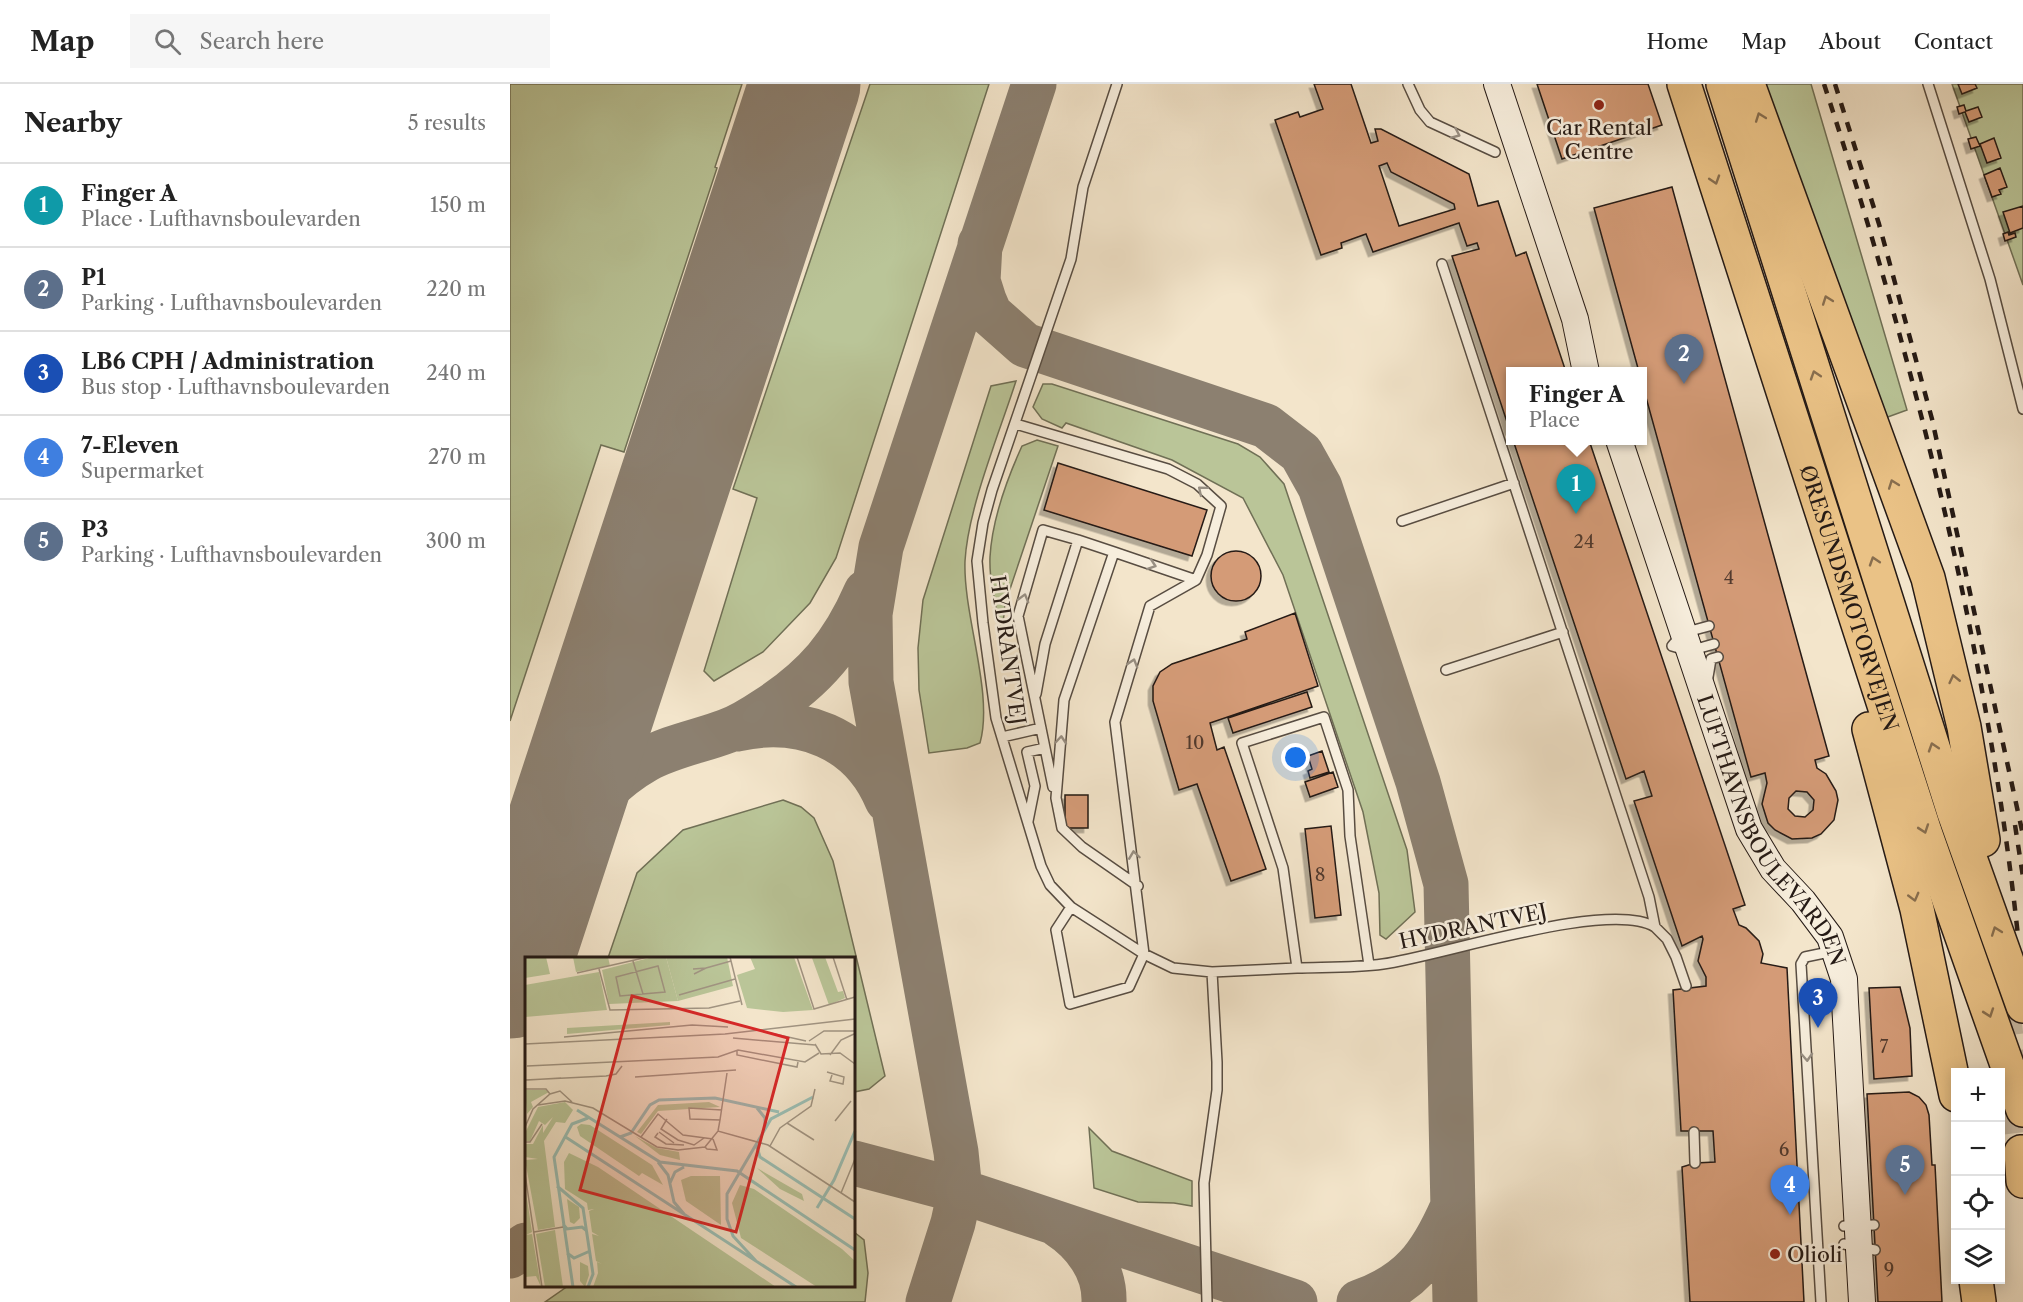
<!DOCTYPE html>
<meta charset="utf-8">
<style>
:root{--surface:#fff;--page:#f6f6f6;--text:#222;--muted:#767676;--line:#e0e0e0;--accent:#2563eb}
body{margin:0;font-family:"Libre Caslon Text",serif;background:var(--page);color:var(--text)}
.controls{position:absolute;right:18px;bottom:18px;display:grid;overflow:hidden;border-radius:0px;box-shadow:0 3px 15px #0003}
.controls button{width:54px;height:54px;display:grid;place-items:center;padding:0;border:0;border-bottom:2px solid var(--line);background:var(--surface);color:var(--text);font:30px sans-serif}
.you{position:absolute;left:786px;top:674px;width:21px;height:21px;margin:-15px;border:4px solid #fff;border-radius:50%;background:#1a73e8;box-shadow:0 0 0 9px #1a73e833}
.badge{display:grid;place-items:center;width:39px;height:39px;border-radius:50%;background:var(--accent);color:#fff;font-size:20px;font-weight:700}
.pin{position:absolute;translate:-50% -50px;filter:drop-shadow(0 2px 3px #0008)}
.pin::after{content:'';position:absolute;top:32px;width:21px;height:18px;background:inherit;clip-path:polygon(0 0,100% 0,50% 100%)}
.popup{position:absolute;left:996px;top:283px;width:141px;height:78px;box-sizing:border-box;display:grid;place-content:center;border-radius:0px;background:var(--surface);filter:drop-shadow(0 2px 4px #0005);font-size:20px;white-space:nowrap;color:var(--muted)}
.popup b{font-size:22px;color:var(--text)}
.popup::after{content:'';position:absolute;left:50%;top:100%;margin-left:-12px;border:12px solid transparent;border-top-color:var(--surface)}
.list{margin:0;padding:0;list-style:none}
h2{display:flex;justify-content:space-between;align-items:center;height:78px;margin:0;padding:0 24px;font-size:26px}
h2 small{font-size:20px;font-weight:400;color:var(--muted)}
.list li{display:grid;grid-template-columns:39px 1fr auto;gap:18px;align-items:center;box-sizing:border-box;height:84px;padding:0 24px;border-top:2px solid var(--line)}
.list b{display:block;font-size:22px;white-space:nowrap}
.list p{margin:0;font-size:20px;white-space:nowrap;color:var(--muted)}
.list em{font-size:20px;font-style:normal;color:var(--muted)}
.icon{flex:none;width:33px;height:33px;fill:none;stroke:currentColor;stroke-width:2;stroke-linecap:round;stroke-linejoin:round}
.map{position:relative;flex:none;width:1513px;height:1218px;overflow:hidden}
header{display:flex;align-items:center;gap:36px;box-sizing:border-box;height:84px;padding:0 30px;background:var(--surface);border-bottom:2px solid var(--line)}
header strong{font-size:28px}
nav{display:flex;gap:33px;margin-inline-start:auto;font-size:21px}
.search{width:420px;height:54px;background:var(--page);display:flex;align-items:center;gap:15px;box-sizing:border-box;padding:0 21px;border-radius:0px;color:var(--muted);font-size:22px}
main{display:flex}
aside{flex:1;background:var(--surface)}
.map>svg:first-child{display:block}
</style>
<header>
<strong>Map</strong>
<div class="search"><svg class="icon" aria-label="search" viewBox="0 0 24 24"><circle cx="10" cy="10" r="6"/><path d="M15 15l6 6"/></svg>Search here</div>
<nav><a>Home</a><a>Map</a><a>About</a><a>Contact</a></nav>
</header>
<main>
<aside>
<h2>Nearby<small>5 results</small></h2>
<ul class="list">
<li><span class="badge" style="background:#0f9aa8">1</span><div><b>Finger A</b><p>Place · Lufthavnsboulevarden</p></div><em>150 m</em></li>
<li><span class="badge" style="background:#5c6f8a">2</span><div><b>P1</b><p>Parking · Lufthavnsboulevarden</p></div><em>220 m</em></li>
<li><span class="badge" style="background:#1a4fb4">3</span><div><b>LB6 CPH / Administration</b><p>Bus stop · Lufthavnsboulevarden</p></div><em>240 m</em></li>
<li><span class="badge" style="background:#3f7fe0">4</span><div><b>7-Eleven</b><p>Supermarket</p></div><em>270 m</em></li>
<li><span class="badge" style="background:#5c6f8a">5</span><div><b>P3</b><p>Parking · Lufthavnsboulevarden</p></div><em>300 m</em></li>
</ul>
</aside>
<div class="map">
<svg width="1513" height="1218" viewBox="0 0 1513 1218">
<defs>
<filter id="shadow"><feDropShadow dx="-4.5" dy="4.5" stdDeviation="0" flood-color="#0004"/></filter>
</defs>
<rect width="100%" height="100%" fill="#f3e5cb"/>
<filter id="stains"><feTurbulence type="fractalNoise" baseFrequency=".00333" numOctaves="4"/><feColorMatrix values="0 0 0 0 .2 0 0 0 0 .09 0 0 0 0 .02 0 0 0 .5 -.17"/></filter>
<radialGradient id="worn" r=".72"><stop offset=".6" stop-color="#630" stop-opacity="0"/><stop offset="1" stop-color="#630" stop-opacity=".3"/></radialGradient>
<!-- green -->
<path fill="#bac598" stroke="#707056" stroke-width="1.5" d="M0,0H232L205,83L207,84L114,368L91,361L0,637Z
M360,0H479L326,474L300,519L253,568L204,597L194,587L247,414L223,405Z
M1253,0H1301L1397,326L1375,334Z
M1442,0H1513V201Z
M506,297C489,350 458,424 455,477C453,532 484,609 470,659L457,664L419,669L409,606L408,564L413,516L481,302Z
M533,300H542L728,360L750,373L774,400L897,766L905,828L876,855L870,851L869,809L853,728L773,491L733,414L662,376L556,339L552,344L532,335L523,323Z
M527,356L548,362L495,520L492,550C487,526 479,499 480,473C482,437 497,395 512,362Z
M273,716L291,723L304,734L323,777L375,992L359,1005L344,1008V874H98L127,789L173,746Z
M579,1044L602,1067L682,1097V1122L664,1119L628,1118L584,1104Z
M344,1148L354,1156L358,1189L355,1218H35L58,1202H344Z"/>
<g fill="none" stroke-linecap="round" stroke-linejoin="round">
<!-- taxiway -->
<path stroke="#8c8070" stroke-width="45" d="M470,160L468,197L474,216L480,230L515,261L756,342L791,369L810,403L908,698L936,800L945,1218
M227,645C290,631 351,653 377,716
M31,806C41,789 49,770 58,753C75,723 106,693 136,676C161,662 191,657 217,647C231,642 245,633 257,625C305,594 333,561 356,508
M344,1079L450,1107L785,1218
M548,1141C574,1158 595,1185 594,1218
M0,1172L16,1161
M418,1218L443,1139L450,1107L446,1068L361,598L360,530L371,463L524,0
M849,1218C900,1201 921,1172 942,1124"/>
<!-- runway -->
<path stroke="#8c8070" stroke-width="111" d="M0,899L295,0"/>
</g>
<!-- building -->
<path fill="#d49b77" stroke="#251a15" stroke-width="1.5" fill-rule="evenodd" filter="url(#shadow)" d="M804,0H841L861,59L868,57L865,45H871L959,90L968,122L988,117L1006,172L1016,168L1056,288H1000V347L942,172L969,165L967,159L957,162L949,139L863,168L856,150L831,159L832,164L811,171L765,36L788,28L790,33L813,25ZM877,79L881,88L944,120L945,125L889,142L869,82Z
M1027,0H1138L1152,41L1052,75Z
M1448,0H1465L1467,4L1452,10Z
M1454,21L1456,27L1468,23L1472,33L1459,38L1455,28L1449,30L1447,23Z
M1466,53L1470,62L1461,65L1458,55Z
M1484,54L1491,74L1477,79L1470,60Z
M1490,84L1497,103L1489,106L1491,110L1482,113L1474,91Z
M1162,103L1319,672L1305,676L1307,684L1316,690L1326,707L1328,716L1324,736L1311,750L1302,754L1282,755L1265,746L1258,739L1252,720L1257,699L1255,689L1241,693L1132,299V288H1129L1084,124ZM1286,707L1297,708L1304,716L1303,726L1295,733L1285,732L1278,725L1279,714Z
M1513,122V144L1500,149L1493,128Z
M1498,148L1499,151L1505,149L1506,153L1495,157L1493,150Z
M1003,356H1079L1235,821L1223,825L1229,841L1236,844L1249,857L1253,870L1251,879L1277,884L1294,1218H1180L1172,1083L1185,1079L1205,1078L1203,1047H1171L1163,906L1196,902V893L1188,877L1193,855L1192,852L1172,862L1124,717L1142,712L1134,687L1116,695Z
M548,379L697,426L682,472L534,426Z
M701 492a25 25 0 1 1 50 0a25 25 0 1 1-50 0Z
M785,529L808,602L700,639L707,666L714,663L756,785L721,797L687,700L669,706L643,617V602L650,588L662,580L737,555L735,548Z
M797,608L802,623L723,649L718,634Z
M812,667L819,688L800,694L798,687L802,685L798,672Z
M823,688L828,703L800,713L795,698Z
M555,711H578V744H555Z
M821,742L831,831L805,834L795,745Z
M1390,903L1400,944L1402,992L1364,995L1359,904Z
M1399,1008L1409,1013L1416,1021L1419,1031L1422,1081H1425L1432,1218H1368L1357,1010Z"/>
<g fill="none" stroke-linecap="round" stroke-linejoin="round">
<!-- highway-tunnel -->
<path stroke="#cabca7" stroke-width="33" stroke-dasharray="33 16" stroke-linecap="butt" d="M1487,870L1511,1068"/>
<!-- lane casing -->
<g stroke="#584d42" stroke-width="12">
<path id="lane" d="M898,0L910,26L920,38L985,68
M1418,0L1480,195L1513,325
M932,180L1139,813L1145,843L1157,855L1166,873L1176,902
M506,340L658,385L687,400L711,422L697,471L686,496L640,522L605,638L634,870L619,903L560,920L546,846L561,823L634,870L663,884L702,888L707,978V1006L694,1099L697,1218
M892,437L1004,399
M1199,542L1173,549L1162,562L1179,567L1204,560
M936,586L1053,548
M1198,593L1201,575L1208,573
M526,610L535,560L568,456L604,468
M492,653L531,644
M543,703L508,532L533,446L568,456
M518,737L525,702L517,668L535,664
M628,802L572,763L552,744L546,714L554,616L604,468L686,496
M561,823L540,801L531,782L486,634L473,539L467,477L473,439L482,406L561,175L573,103L607,0
M787,884C815,883 845,884 873,880C931,872 1099,815 1145,843
M702,888L787,884L773,784L732,659L814,633L838,706L840,752L859,881
M1184,1048L1185,1079
M1334,1142L1364,1141
M1334,1160L1365,1166
M1311,1218L1291,880L1295,873L1324,867"/>
</g>
<!-- secondary casing -->
<g stroke="#251a15" stroke-width="28">
<g id="secondary">
<path d="M987,0L1065,235L1076,288"/>
<path id="s1" d="M1109,356L1239,745L1263,785L1293,817L1320,853L1334,895L1335,918L1352,1218"/>
</g>
</g>
<!-- highway casing -->
<g stroke="#251a15" stroke-width="36">
<g id="highway">
<path id="s2" d="M1174,0L1415,748L1513,1026"/>
<path d="M1213,0L1444,729L1513,922"/>
<path d="M1238,0L1418,494L1454,643L1473,756"/>
<path d="M1359,645L1407,825L1446,1011"/>
<path d="M1511,1068L1513,1097"/>
<path d="M1466,1196L1469,1218"/>
</g>
</g>
<!-- lane -->
<use href="#lane" stroke="#f7eedd" stroke-width="9"/>
<!-- secondary -->
<use href="#secondary" stroke="#f7eedd" stroke-width="26"/>
<!-- highway -->
<use href="#highway" stroke="#eac286" stroke-width="33"/>
<!-- rail -->
<path stroke="#251a15" stroke-width="4.5" stroke-dasharray="10 10" stroke-linecap="butt" d="M1314,0C1404,276 1477,563 1508,852
M1325,0L1369,140L1422,335L1513,751
M1505,741L1513,793"/>
</g>
<!-- one-way arrows -->
<defs><path id="oneway-chevron" d="M-2-3.5L2.5 0L-2 3.5" fill="none" stroke-width="1.6" stroke-linecap="round" stroke-linejoin="round" transform="scale(1.5)"/></defs>
<g stroke="#886e4e">
<use href="#oneway-chevron" transform="translate(1250 33) rotate(-110)"/>
<use href="#oneway-chevron" transform="translate(1205 96) rotate(72)"/>
<use href="#oneway-chevron" transform="translate(1317 216) rotate(-110)"/>
<use href="#oneway-chevron" transform="translate(1305 291) rotate(-108)"/>
<use href="#oneway-chevron" transform="translate(1383 400) rotate(-110)"/>
<use href="#oneway-chevron" transform="translate(1364 477) rotate(-108)"/>
<use href="#oneway-chevron" transform="translate(1444 595) rotate(-103)"/>
<use href="#oneway-chevron" transform="translate(1423 663) rotate(-108)"/>
<use href="#oneway-chevron" transform="translate(1414 745) rotate(71)"/>
<use href="#oneway-chevron" transform="translate(1404 813) rotate(75)"/>
<use href="#oneway-chevron" transform="translate(1486 847) rotate(-110)"/>
<use href="#oneway-chevron" transform="translate(1479 929) rotate(71)"/>
</g>
<g stroke="#988f83">
<use href="#oneway-chevron" transform="translate(946 50) rotate(24)"/>
<use href="#oneway-chevron" transform="translate(692 406) rotate(-140)"/>
<use href="#oneway-chevron" transform="translate(642 481) rotate(19)"/>
<use href="#oneway-chevron" transform="translate(514 514) rotate(-74)"/>
<use href="#oneway-chevron" transform="translate(623 579) rotate(-73)"/>
<use href="#oneway-chevron" transform="translate(551 656) rotate(-85)"/>
<use href="#oneway-chevron" transform="translate(624 771) rotate(-98)"/>
<use href="#oneway-chevron" transform="translate(1297 973) rotate(87)"/>
</g>
<!-- markers -->
<g fill="#8f2418" stroke="#f7eedd" stroke-width="2">
<circle cx="1089" cy="21" r="6"/>
<circle cx="1265" cy="1170" r="6"/>
</g>
<g text-anchor="middle" dominant-baseline="central" stroke-width="5" stroke-linejoin="round" paint-order="stroke">
<!-- number labels -->
<g font-size="18" fill="#513a2e">
<text x="1074" y="458">24</text>
<text x="1219" y="494">4</text>
<text x="685" y="659">10</text>
<text x="810" y="791">8</text>
<text x="1374" y="963">7</text>
<text x="1274" y="1066">6</text>
<text x="1379" y="1186">9</text>
</g>
<!-- poi labels -->
<g font-size="21" fill="#251a15" stroke="#f7eedd">
<text x="1089" y="43">Car Rental<tspan x="1089" dy="24">Centre</tspan></text>
<text x="1277" y="1170" text-anchor="start">Olioli</text>
</g>
<!-- street labels -->
<g font-size="21" fill="#251a15" stroke="#f7eedd">
<text stroke="none"><textPath href="#s2" startOffset="540">ØRESUNDSMOTORVEJEN</textPath></text>
<text transform="translate(498 566) rotate(82)">HYDRANTVEJ</text>
<text stroke="none"><textPath href="#s1" startOffset="422">LUFTHAVNSBOULEVARDEN</textPath></text>
<text transform="translate(963 842) rotate(-12)">HYDRANTVEJ</text>
</g>
</g>
<!-- overview -->
<g transform="translate(15 873)">
<rect width="330" height="330" fill="#f3e5cb"/>
<path d="M48,0H83L85,9L51,15ZM128,0H141L153,44L84,47L77,13ZM300,0L313,35L318,34L320,41L304,48L287,1ZM145,65V68L42,77V71ZM0,133H21L24,135L6,145L8,150L2,157ZM40,145L48,153L40,166L31,165L19,184L30,270L13,273L0,203L13,202L0,200V187H8L18,168V176L28,160L20,168L14,164L5,184H0V176L13,150ZM184,145L195,150L133,154L116,177L112,175L133,148ZM56,167L65,168L127,208L138,228L117,216L114,219L55,179L52,170ZM110,179L132,191L154,195L155,203L135,198ZM44,196L73,210L251,330H68L73,316L72,305L77,307L71,304L67,277L74,279L67,275L64,254L69,252L63,253L62,246L40,232L39,205ZM232,211L277,237L279,244L255,232ZM166,219H195L196,268L161,244L156,223ZM215,228L229,232L317,292L330,304L329,330H292L216,281L207,246ZM0,229L7,275L1,278L7,277L16,330L11,319L0,320ZM42,242L54,250L55,261L49,267L45,265ZM30,273L38,330H20L11,277ZM55,305L63,309L64,318L60,330L55,324Z" fill="#bac598"/>
<path d="M21,0L25,17L0,21V1ZM225,0H269L288,53L258,55L222,51L212,18L230,12ZM74,15L82,53L0,60V28Z" fill="#bac598"/>
<path d="M141,0H202L208,29L153,44Z" fill="#bac598"/>
<path fill="none" stroke="#9bbfb5" stroke-width="3" d="M232,151L240,161V171M52,153L135,205L212,214L330,293M39,179L271,330M95,180L106,176L125,148L134,143L190,141L254,155M231,187L235,200L330,262M133,205L143,218L149,245L159,257M145,226L150,215L159,210M32,229L58,251L68,317L63,330M292,251L309,223L330,174M38,267L42,272L57,270L62,274M42,296L49,301L65,294M231,304L208,279L202,262V237L246,162L288,140M48,330L29,200L47,167L63,161"/>
<path fill="none" stroke="#a19482" stroke-width="1.5" d="M205,0L217,48M272,0L289,52L330,40M308,0L322,43M108,4L118,37M133,9L140,35L95,39L91,20ZM181,11L206,4M74,12L85,53L184,51L215,44M168,12L181,11L169,17M52,16L123,0M154,38L210,22M245,76L281,84M39,80L167,68L203,70M208,81L290,88M284,84L299,74H330M0,87L200,77L330,62M290,87L296,97L315,96L330,107M212,93V98L272,110L273,105M305,98L316,83L329,77M2,109L193,100L213,93L280,105L294,96M302,115L319,120L318,127L305,124L307,118M110,120L211,113M0,123L81,119L91,117L97,109M3,123L36,121M0,132H21L25,137M13,148L40,144L68,151L132,190L153,193L180,190M142,162L136,172L153,183L169,188L179,181M195,163L202,116M310,164L326,144M262,166L289,183M0,170L8,152L25,137L35,134L47,145M193,174L195,163L165,162L164,151L197,153M134,175L149,186M133,176L130,180L141,187L159,188M116,180L133,157L158,178L188,182M188,182L192,193L182,192L180,190L193,174L243,188L330,245M0,185H5L17,167M245,189L255,171L286,149L290,132M0,217L17,330M316,236L330,202M9,275L38,270"/>
<path fill="#d62828" fill-opacity="0.15" stroke="#d62828" stroke-width="3" d="M107,39L263,81L211,275L55,233Z"/>
<rect width="330" height="330" fill="none" stroke="#251a15" stroke-width="3"/>
</g>
<rect width="100%" height="100%" filter="url(#stains)"/>
<rect width="100%" height="100%" fill="url(#worn)"/>
</svg>
<div class="controls">
<button>+</button>
<button>−</button>
<button><svg class="icon" aria-label="locate" viewBox="0 0 24 24"><circle cx="12" cy="12" r="6"/><path d="M12 2v4M12 18v4M2 12h4M18 12h4"/></svg></button>
<button><svg class="icon" aria-label="layers" viewBox="0 0 24 24"><path d="M12 4l9 5-9 5-9-5zM3 14l9 5 9-5"/></svg></button>
</div>
<div class="you"></div>
<div class="pin badge" style="left:1066px;top:430px;background:#0f9aa8">1</div>
<div class="popup"><b>Finger A</b>Place</div>
<div class="pin badge" style="left:1174px;top:300px;background:#5c6f8a">2</div>
<div class="pin badge" style="left:1308px;top:944px;background:#1a4fb4">3</div>
<div class="pin badge" style="left:1280px;top:1131px;background:#3f7fe0">4</div>
<div class="pin badge" style="left:1395px;top:1111px;background:#5c6f8a">5</div>
</div>
</main>
